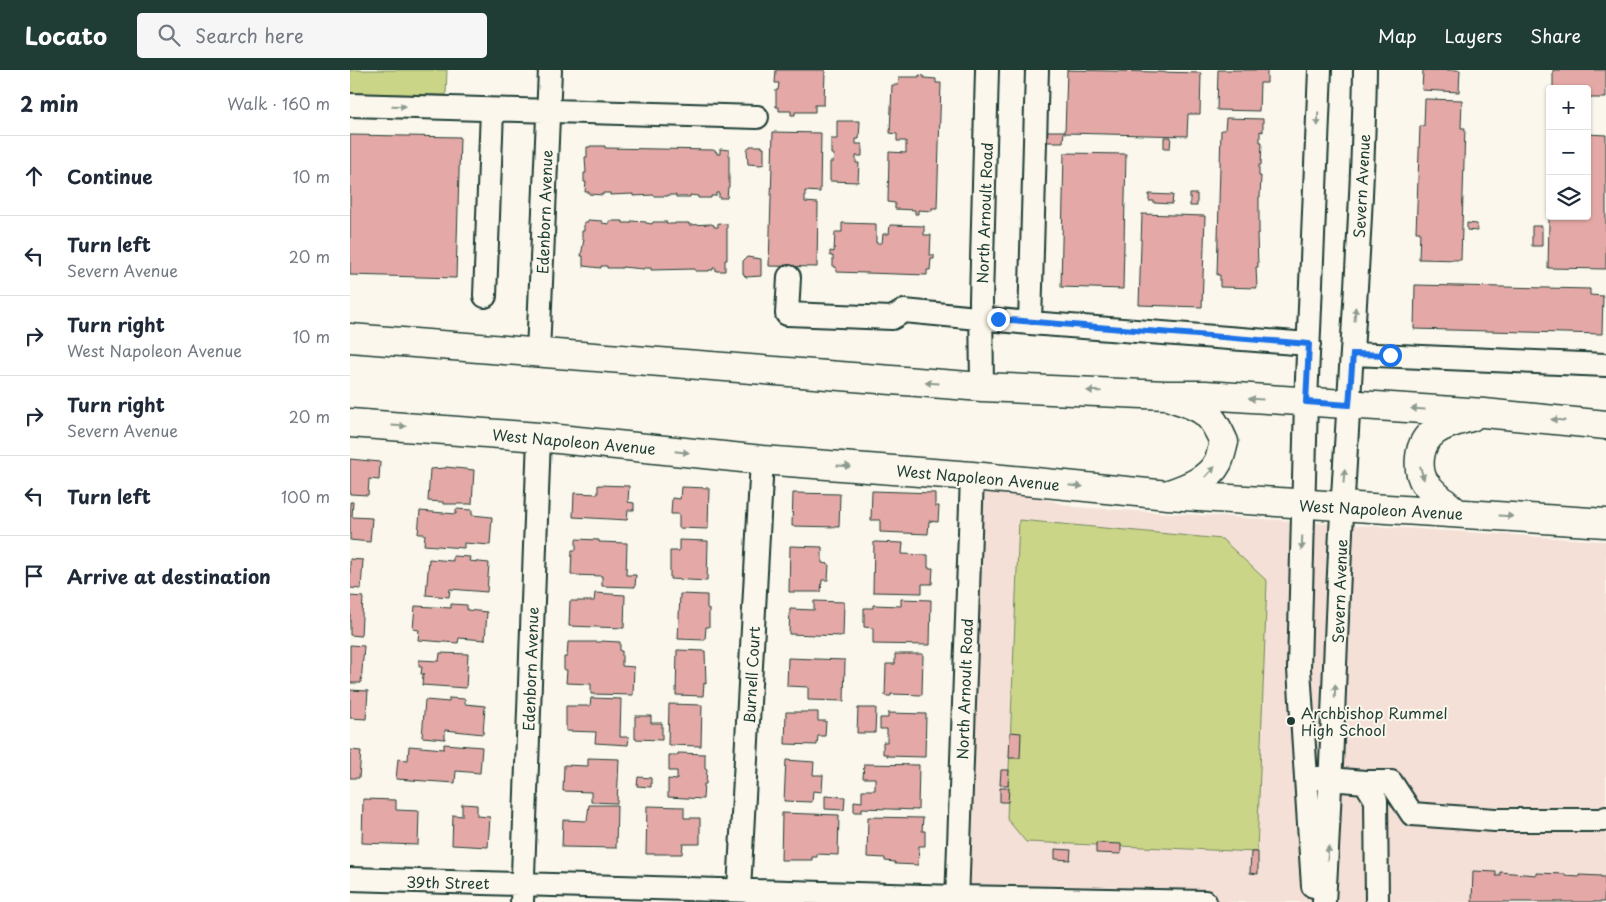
<!DOCTYPE html>
<meta charset="utf-8">
<style>
:root{--surface:#fff;--page:#f6f6f7;--text:#1f2937;--muted:#747a83;--line:#e0e1e3;--accent:#1f3d34}
body{margin:0;font-family:"Playpen Sans",sans-serif;background:var(--page);color:var(--text)}
.controls{position:absolute;right:15px;top:15px;display:grid;overflow:hidden;border-radius:5px;box-shadow:0 1px 4px #0004}
.controls button{width:45px;height:45px;display:grid;place-items:center;padding:0;border:0;border-bottom:1px solid var(--line);background:var(--surface);color:var(--text);font:25px sans-serif}
.stop{position:absolute;width:15px;height:15px;margin:-11px;border:4px solid #1a73e8;border-radius:50%;background:#fff}
.stop.end{background:#1a73e8;border-color:#fff;box-shadow:0 1px 5px #0008}
.list{margin:0;padding:0;list-style:none}
h2{display:flex;justify-content:space-between;align-items:center;height:65px;margin:0;padding:0 20px;font-size:21px}
h2 small{font-size:16px;font-weight:400;color:var(--muted)}
.list li{display:grid;grid-template-columns:32px 1fr auto;gap:15px;align-items:center;box-sizing:border-box;height:80px;padding:0 20px;border-top:1px solid var(--line)}
.list b{display:block;font-size:19px;white-space:nowrap}
.list p{margin:0;font-size:16px;white-space:nowrap;color:var(--muted)}
.list em{font-size:16px;font-style:normal;color:var(--muted)}
.icon{flex:none;width:28px;height:28px;fill:none;stroke:currentColor;stroke-width:2;stroke-linecap:round;stroke-linejoin:round}
.map{position:relative;flex:none;width:1256px;height:832px;overflow:hidden}
header{display:flex;align-items:center;gap:30px;box-sizing:border-box;height:70px;padding:0 25px;background:var(--accent);color:#fff}
header strong{font-size:24px}
nav{display:flex;gap:28px;margin-inline-start:auto;font-size:18px}
.search{width:350px;height:45px;background:var(--page);display:flex;align-items:center;gap:12px;box-sizing:border-box;padding:0 18px;border-radius:5px;color:var(--muted);font-size:19px}
main{display:flex}
aside{flex:1;background:var(--surface)}
.map>svg:first-child{display:block}
</style>
<header>
<strong>Locato</strong>
<div class="search"><svg class="icon" aria-label="search" viewBox="0 0 24 24"><circle cx="10" cy="10" r="6"/><path d="M15 15l6 6"/></svg>Search here</div>
<nav><a>Map</a><a>Layers</a><a>Share</a></nav>
</header>
<main>
<aside>
<h2>2 min<small>Walk · 160 m</small></h2>
<ul class="list">
<li><svg class="icon" aria-label="ahead" viewBox="0 0 24 24"><path d="M12 20V5M6 11l6-6 6 6"/></svg><div><b>Continue</b></div><em>10 m</em></li>
<li><svg class="icon" aria-label="left" viewBox="0 0 24 24"><path d="M17 20v-9H6M10 6l-5 5 5 5"/></svg><div><b>Turn left</b><p>Severn Avenue</p></div><em>20 m</em></li>
<li><svg class="icon" aria-label="right" viewBox="0 0 24 24"><path d="M7 20v-9h11M14 6l5 5-5 5"/></svg><div><b>Turn right</b><p>West Napoleon Avenue</p></div><em>10 m</em></li>
<li><svg class="icon" aria-label="right" viewBox="0 0 24 24"><path d="M7 20v-9h11M14 6l5 5-5 5"/></svg><div><b>Turn right</b><p>Severn Avenue</p></div><em>20 m</em></li>
<li><svg class="icon" aria-label="left" viewBox="0 0 24 24"><path d="M17 20v-9H6M10 6l-5 5 5 5"/></svg><div><b>Turn left</b></div><em>100 m</em></li>
<li><svg class="icon" aria-label="arrive" viewBox="0 0 24 24"><path d="M6 21V4h12l-3 4 3 4H6"/></svg><div><b>Arrive at destination</b></div></li>
</ul>
</aside>
<div class="map">
<svg width="1256" height="832" viewBox="0 0 1256 832">
<rect width="100%" height="100%" fill="#fbf7ec"/>
<filter id="ink" filterUnits="userSpaceOnUse"><feTurbulence type="fractalNoise" baseFrequency=".02" numOctaves="2"/><feDisplacementMap in="SourceGraphic" scale="10" xChannelSelector="R" yChannelSelector="G"/><feConvolveMatrix kernelMatrix="1 2 1 2 8 2 1 2 1" color-interpolation-filters="sRGB"/></filter>
<g filter="url(#ink)">
<!-- built -->
<path fill="#f4e0d7" d="M633,412L724,437L1256,471V832H619Z"/>
<!-- green -->
<path fill="#cad588" stroke="#74895e" d="M0,0H97L96,25L0,23Z
M669,450L872,469L917,511L907,782L676,772L657,749Z"/>
<!-- building -->
<path fill="#e4a9a7" stroke="#1f3d34" d="M426,0H475L474,35H465V42H445V45H441V41H429V37H426V20H428L429,13H425Z
M717,0L851,3L850,44H838L837,66L715,63Z
M868,0H917V13H910L909,41L867,40Z
M1073,0H1110L1109,22L1072,20Z
M1203,0H1256V28H1237V19H1203Z
M569,5L574,6V8L586,9V13H591L587,138H582V141L568,140V144H565V140L545,139V133L538,132L539,82L556,83V71H547V64L540,63L542,15H548L549,7H569Z
M1075,29L1112,30L1111,58H1115L1111,190L1069,189L1070,162H1066L1070,56H1074Z
M876,48L913,49V62L910,61V72H912L911,95H909V106H911L910,127H909V163H907L908,197H906L907,218L870,217V205H867L871,60H875Z
M487,51H510L509,69H506V74H512V86H506V93H509L508,112L480,111V92H483L484,84H481V69H487Z
M692,61H714L713,72H692Z
M423,62L471,63L470,122L455,121V132L468,133L467,197L419,196Z
M1237,64L1256,65V199L1198,198L1200,106V146H1237Z
M0,65L110,67L106,208L0,205Z
M814,67H821L820,78H814Z
M240,76H255V78L363,80L367,82V84H370V79L379,80V117H378L377,128H369V123H366V126H361V128H348V126L340,125V127H326V125H318V126H304V125L283,126V124L260,125V123H253V125L239,124V122H235L236,112H234V103H236L235,87H237V77H240Z
M400,76H412V78H414V94L411,95L398,94L397,80Z
M714,83L776,84L773,219L711,217Z
M799,124L823,125L822,134L804,133V131H799Z
M840,124H847V136H840Z
M792,144L855,146L852,237L789,235Z
M238,150L252,151V153L259,154V151H273V153H281V151L296,152V153L302,154L303,152H317V154H325V153H339V155L361,154L364,155V157H368V153L377,154V190H375V201H366V198H363V200H359V201H345V199L301,200V198H294V199L272,197V198H257V196H251V198L233,196V186H231L234,169H232V161H234V152H238Z
M492,153L526,154V173H532L533,164H539L540,155L574,156V165H581L580,185H584V189H581L580,200H577V205L486,202V197H483V186H480V181L484,182L485,162H492Z
M1117,153L1127,154V161L1117,160Z
M1182,156H1192V176H1182Z
M397,187L411,189V206L396,207L394,205L393,203V191Z
M1065,215L1240,219V225L1253,226L1252,264L1064,259Z
M0,389L30,392L29,410L19,409L18,425L0,424Z
M96,397L124,400L122,434H93V432L78,431L80,399L96,398Z
M248,415L279,416L278,432L284,433V440H278L277,450L223,447L224,423L248,424Z
M331,417L359,418L358,459L329,458V444H321L322,428L330,429Z
M522,421L585,423V436H589L588,452L579,451L578,464L530,462V450H521Z
M443,423L490,424L489,457L442,456Z
M0,432H3L2,447L22,448L20,472L0,470Z
M106,439L122,440V445L142,447L140,475L114,473V478L74,475L75,464H68L70,441L106,444Z
M226,469L249,470V472L277,473L276,505H286L285,517L252,516V506L221,505L222,480H226Z
M329,470L358,471L357,511L320,509V481H329Z
M524,472L553,473L552,484L578,485V498H583L582,514H572V523L523,522Z
M440,476L472,477V493L479,494L478,510H472L471,522H439Z
M103,486L120,487L119,491L139,493L137,522L100,519L99,527L76,525L79,489L103,491Z
M0,489L13,490L11,519L0,518Z
M245,523L275,525L274,558L219,556L220,531H244Z
M330,524L357,525V538L359,539V557H356L355,570L328,569Z
M0,526L13,527L11,566L0,565Z
M551,529L581,530L580,575L523,574V558L514,557V538H523V535L551,536Z
M464,531L494,532L493,566L439,564L440,539L464,540Z
M101,534L117,535V540L137,542L135,570L109,568L108,573L68,570L69,560L63,559L65,536L101,538Z
M251,571L270,572V581H272V596L284,597L283,625L241,624V614L216,613L217,600H214V587H217L218,572H251Z
M0,575L14,576L11,613H0Z
M327,580L355,581L356,614L354,613L353,626L326,625Z
M90,583L118,584L116,618L72,615L73,605L75,604H71L72,597H69V590L89,591Z
M545,584H573L572,625L541,624V626H535L536,594H545Z
M438,588L495,590L494,631L458,630V617L437,616Z
M0,620L18,621L16,649L0,648Z
M99,628L115,629V634L135,636L133,664L95,660V669L72,667L75,630L99,632Z
M241,628L271,629L270,667H279L278,675L245,673L246,662L216,661V636H240Z
M319,634L352,635L351,676L318,675Z
M508,638H526L525,663H507Z
M436,642H468V651H476L475,666H468L467,675L435,674Z
M538,643L576,644L575,687L537,686V684H533V672H537V659H530V648H538Z
M285,646H301V653H312V670L285,669Z
M660,662L671,663L670,688H659Z
M94,674L132,677L130,703L106,701L105,713L46,709L48,689L58,690L59,676L94,679Z
M0,680L11,681L9,708H0Z
M328,683L355,684V699H357L356,714H354L353,729L318,727V709L327,710V701H319V685H328Z
M238,688L269,689L267,733L241,732V722L213,721L214,695L238,696Z
M436,690L464,692L463,705H473L472,722L463,721L462,732L434,731Z
M514,694L569,695L568,740L512,738V742H504V731L512,732V720H525V708H513Z
M651,700H659L658,715H650Z
M288,707L301,708V717L287,716Z
M650,718H659L658,732H650Z
M475,726L495,727L494,740L475,739Z
M13,729L46,730V740L69,741L68,775L12,773Z
M112,734L127,735V746L140,747L138,777L102,775L103,745L112,746Z
M239,735H267L266,778L212,777L213,750L237,751Z
M297,736L334,737V748H350V774H333L332,784H296Z
M432,743L489,745L488,785L467,784V787H462V790H431Z
M518,747L573,748L572,761H575V776H569L568,795L545,794V792L535,791V788L517,787Z
M746,773L771,774V784L746,783Z
M705,779L721,780L720,790L705,789Z
M901,782H908V804L900,803Z
M1123,801L1146,802V806H1150V802L1186,805V803L1215,804V806L1229,807V805L1251,806V807H1255L1254,832H1122Z"/>
<g fill="none" stroke-linecap="round" stroke-linejoin="round">
<!-- minor casing -->
<g stroke="#1f3d34" stroke-width="26">
<path id="minor" d="M0,35L407,47
M439,207L437,244L542,248L554,241L680,253L687,0
M135,226L142,40
M680,253L959,274
M188,283L200,0
M1003,284L1256,295
M632,317L631,230L637,0
M968,708L1015,712L1026,730L1027,832
M1015,712H1041L1062,744L1145,750H1254L1256,748
M0,809L607,827L855,832
M963,816L949,599L956,332L970,0
M389,820L412,390
M172,832L189,367
M607,832L622,406
M974,832C983,691 985,550 994,410C1002,273 1013,137 1015,0"/>
</g>
<!-- major casing -->
<g stroke="#1f3d34" stroke-width="31">
<path id="major" d="M0,268L632,317L816,325H855L1134,343L1256,355
M0,353L189,367L412,390L622,406L818,425L1256,453
M819,424C837,418 859,410 868,392C871,386 872,379 874,372C861,342 854,338 823,328
M1107,443C1096,434 1084,425 1075,413C1070,406 1069,396 1070,387C1073,359 1097,354 1121,347"/>
</g>
<!-- minor -->
<use href="#minor" stroke="#fbf7ec" stroke-width="22"/>
<!-- major -->
<use href="#major" stroke="#fbf7ec" stroke-width="28"/>
</g>
<!-- one-way arrows -->
<defs><path id="oneway-solid" d="M-6-.8H1V-3.2L6.5 0L1 3.2V.8H-6Z" transform="scale(1.25)"/></defs>
<g fill="#8d9a90">
<use href="#oneway-solid" transform="translate(49 36) rotate(2)"/>
<use href="#oneway-solid" transform="translate(968 49) rotate(92)"/>
<use href="#oneway-solid" transform="translate(1005 244) rotate(-87)"/>
<use href="#oneway-solid" transform="translate(582 313) rotate(-176)"/>
<use href="#oneway-solid" transform="translate(744 321) rotate(-178)"/>
<use href="#oneway-solid" transform="translate(906 329) rotate(-176)"/>
<use href="#oneway-solid" transform="translate(1068 339) rotate(-177)"/>
<use href="#oneway-solid" transform="translate(1208 350) rotate(-174)"/>
<use href="#oneway-solid" transform="translate(49 356) rotate(4)"/>
<use href="#oneway-solid" transform="translate(332 382) rotate(6)"/>
<use href="#oneway-solid" transform="translate(494 396) rotate(4)"/>
<use href="#oneway-solid" transform="translate(860 402) rotate(-47)"/>
<use href="#oneway-solid" transform="translate(1072 403) rotate(74)"/>
<use href="#oneway-solid" transform="translate(994 406) rotate(-86)"/>
<use href="#oneway-solid" transform="translate(726 416) rotate(6)"/>
<use href="#oneway-solid" transform="translate(1156 446) rotate(4)"/>
<use href="#oneway-solid" transform="translate(952 473) rotate(92)"/>
<use href="#oneway-solid" transform="translate(985 621) rotate(-88)"/>
<use href="#oneway-solid" transform="translate(978 783) rotate(-86)"/>
</g>
</g>
<g fill="none" stroke-linecap="round" stroke-linejoin="round" filter="url(#ink)">
<!-- route -->
<path stroke="#1a73e8" stroke-width="6" d="M648,249L959,274L956,332L999,335L1003,284L1040,285"/>
</g>
<!-- markers -->
<circle fill="#1f3d34" stroke="#fbf7ec" stroke-width="2" cx="941" cy="651" r="5"/>
<g text-anchor="middle" dominant-baseline="central" stroke-width="4" stroke-linejoin="round" paint-order="stroke">
<!-- street labels -->
<g font-size="15" fill="#1f3d34" stroke="#fbf7ec">
<text transform="translate(1011 116) rotate(-87)">Severn Avenue</text>
<text transform="translate(194 142) rotate(-88)">Edenborn Avenue</text>
<text transform="translate(634 143) rotate(-88)">North Arnoult Road</text>
<text transform="translate(224 371) rotate(5)">West Napoleon Avenue</text>
<text transform="translate(628 407) rotate(5)">West Napoleon Avenue</text>
<text transform="translate(1031 439) rotate(3)">West Napoleon Avenue</text>
<text transform="translate(989 521) rotate(-88)">Severn Avenue</text>
<text transform="translate(180 599) rotate(-88)">Edenborn Avenue</text>
<text transform="translate(401 605) rotate(-87)">Burnell Court</text>
<text transform="translate(614 619) rotate(-88)">North Arnoult Road</text>
<text transform="translate(98 812) rotate(1)">39th Street</text>
</g>
<!-- poi labels -->
<g font-size="15" fill="#1f3d34" stroke="#fbf7ec" text-anchor="start">
<text x="951" y="642">Archbishop Rummel<tspan x="951" dy="17">High School</tspan></text>
</g>
</g>
</svg>
<div class="controls">
<button>+</button>
<button>−</button>
<button><svg class="icon" aria-label="layers" viewBox="0 0 24 24"><path d="M12 4l9 5-9 5-9-5zM3 14l9 5 9-5"/></svg></button>
</div>
<div class="stop" style="left:1040px;top:285px"></div>
<div class="stop end" style="left:648px;top:249px"></div>
</div>
</main>
